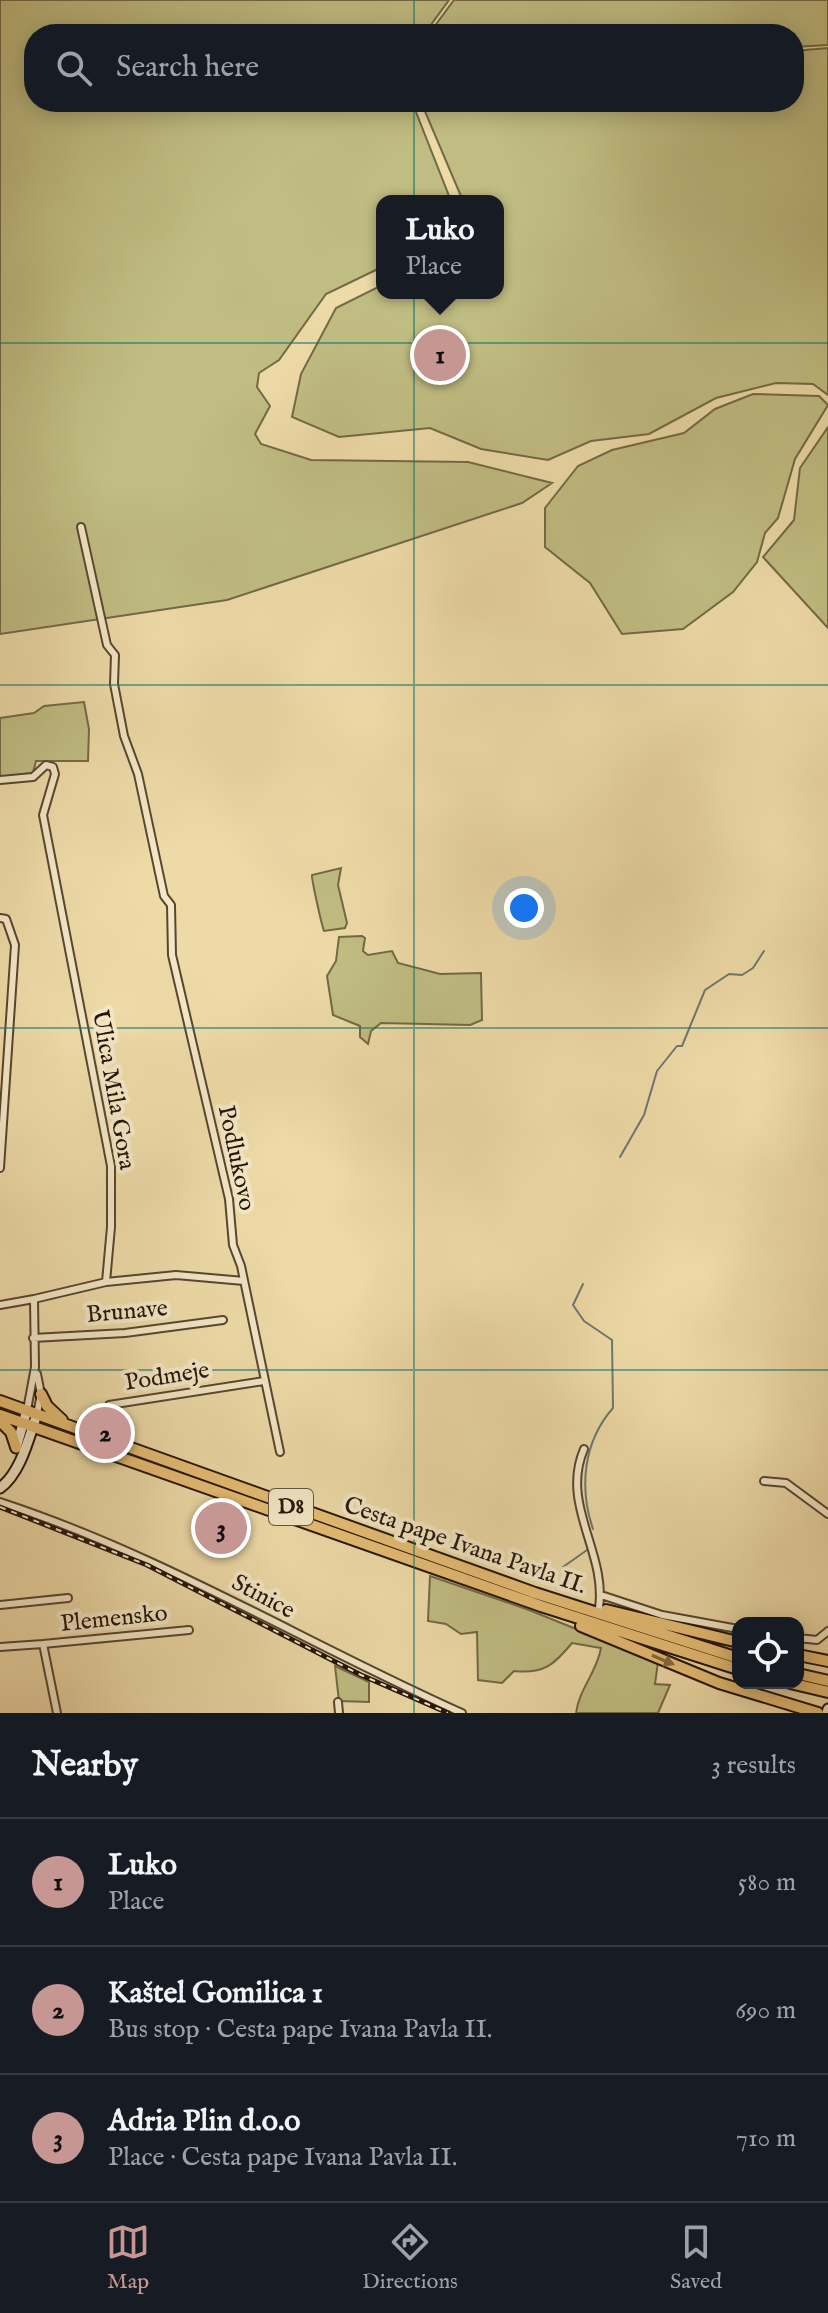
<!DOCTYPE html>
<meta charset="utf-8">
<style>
:root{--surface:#171b24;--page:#242831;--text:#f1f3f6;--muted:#9ea1a6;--line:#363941;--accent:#c59692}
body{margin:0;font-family:"IM FELL English",serif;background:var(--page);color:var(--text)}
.controls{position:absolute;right:24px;bottom:24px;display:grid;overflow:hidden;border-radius:16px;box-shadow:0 4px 20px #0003}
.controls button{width:72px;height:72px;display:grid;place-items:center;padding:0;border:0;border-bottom:2px solid var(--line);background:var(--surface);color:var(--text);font:40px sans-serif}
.you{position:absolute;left:524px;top:908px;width:28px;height:28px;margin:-20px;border:6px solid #fff;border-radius:50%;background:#1a73e8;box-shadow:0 0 0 12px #1a73e833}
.badge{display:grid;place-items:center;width:52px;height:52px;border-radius:50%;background:var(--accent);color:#111;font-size:26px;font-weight:700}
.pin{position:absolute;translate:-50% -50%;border:4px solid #fff;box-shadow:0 2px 8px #0006}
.popup{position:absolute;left:376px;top:195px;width:128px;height:104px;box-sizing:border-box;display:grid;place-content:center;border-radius:16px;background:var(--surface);filter:drop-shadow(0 2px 6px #0005);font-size:26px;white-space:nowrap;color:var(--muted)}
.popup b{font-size:30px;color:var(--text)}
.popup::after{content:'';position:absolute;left:50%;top:100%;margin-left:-16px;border:16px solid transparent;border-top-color:var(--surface)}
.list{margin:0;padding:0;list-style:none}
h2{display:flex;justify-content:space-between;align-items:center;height:104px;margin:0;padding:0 32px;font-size:34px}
h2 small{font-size:26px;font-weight:400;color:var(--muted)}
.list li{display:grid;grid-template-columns:52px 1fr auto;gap:24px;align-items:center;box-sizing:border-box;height:128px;padding:0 32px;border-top:2px solid var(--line)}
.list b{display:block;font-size:30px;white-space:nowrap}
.list p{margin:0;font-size:26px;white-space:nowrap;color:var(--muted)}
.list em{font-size:26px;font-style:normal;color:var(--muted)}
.icon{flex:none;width:44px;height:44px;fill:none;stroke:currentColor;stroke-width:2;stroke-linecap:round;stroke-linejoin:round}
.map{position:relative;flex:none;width:828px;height:1713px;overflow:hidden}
.search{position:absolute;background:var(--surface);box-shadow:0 4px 20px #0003;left:24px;right:24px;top:24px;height:88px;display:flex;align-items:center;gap:20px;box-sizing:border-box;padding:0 28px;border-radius:32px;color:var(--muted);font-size:30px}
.sheet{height:488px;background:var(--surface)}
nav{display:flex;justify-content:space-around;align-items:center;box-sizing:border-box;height:112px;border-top:2px solid var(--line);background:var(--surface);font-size:22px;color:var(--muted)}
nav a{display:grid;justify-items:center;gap:4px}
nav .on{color:var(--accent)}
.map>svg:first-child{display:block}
</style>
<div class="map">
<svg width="828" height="1713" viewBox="0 0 828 1713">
<rect width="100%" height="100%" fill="#eddaa7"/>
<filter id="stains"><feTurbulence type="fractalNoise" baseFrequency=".0025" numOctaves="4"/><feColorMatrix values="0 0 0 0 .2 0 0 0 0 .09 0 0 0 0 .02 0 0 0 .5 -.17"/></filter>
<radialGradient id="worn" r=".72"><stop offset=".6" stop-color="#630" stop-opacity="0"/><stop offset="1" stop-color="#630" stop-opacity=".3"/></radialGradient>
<!-- green -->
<path fill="#c0bd82" stroke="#726946" stroke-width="2" d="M0,0H449L430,26L418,34H34V102H412L451,201H382V267L326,294L279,360L259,373L257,387L270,406L255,434L261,444L311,460L468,462L552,483L522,503L227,600L0,634Z
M454,0H828V45L794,47V34H429Z
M828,48V395L813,384L776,383L716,398L649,434L591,441L548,460L481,449L430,428L339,437L292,417L301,374L336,308L382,285V293H498V201H463L421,102H794V51Z
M753,394L819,396L828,405L795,459L778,518L765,533L757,562L733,592L683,629L622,634L590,583L545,547V508L578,466L612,450L684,433L715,409Z
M828,427V628L763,557L794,520L800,468Z
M84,702L89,729L88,761H36L33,773L0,777V718L34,713L44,706Z
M341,868L338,885L347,923L345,928L324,931C322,926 311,878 312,875Z
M362,936L365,938L363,951L368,955L392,951L398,963L440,974L481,973L482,1020L470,1025L381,1023L371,1031L368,1044L360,1037V1026L333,1015L327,976L336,961L339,937Z
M430,1576L529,1610L658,1662L655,1684L670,1685L658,1713H576C579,1689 597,1672 601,1648L572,1643C554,1665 544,1674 514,1671L502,1683L478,1680L477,1632L461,1634L446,1624L428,1621Z
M335,1666L369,1682V1702L339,1701Z"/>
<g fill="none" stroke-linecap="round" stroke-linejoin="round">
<!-- stream -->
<path stroke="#6f7670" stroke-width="2" d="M620,1157L644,1115L657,1071L677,1046H682L705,990L729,974L742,975L753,968L764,951
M583,1284L573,1305L584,1321L612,1340L613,1408C583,1442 579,1488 593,1529
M563,1567L587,1550"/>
<!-- street casing -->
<g stroke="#574630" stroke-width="10">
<path id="street" d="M81,527L107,645L115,655L114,684L124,736L138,774L164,896L171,905L172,955L229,1199L233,1245L241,1266L280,1452
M0,780L33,777L46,765L53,767L55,774L43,815L111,1166V1227L106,1282L34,1299L35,1367L27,1410
M0,918L6,919L15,945L0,1168
M106,1282L176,1275L244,1281
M0,1305L34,1299
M33,1338L125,1333L223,1320
M37,1414L41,1394L37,1374
M97,1436L109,1405L264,1381
M584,1449C560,1505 607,1552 599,1608
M764,1481L786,1483L828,1514
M0,1502C162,1555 307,1644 462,1713
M601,1595L662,1615L738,1629
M0,1605L68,1598
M798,1638L817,1640L828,1631
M43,1644L189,1630
M0,1647L43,1644L57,1713
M338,1702L339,1713"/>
</g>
<!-- secondary casing -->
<g stroke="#251509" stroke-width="13">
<path id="secondary" d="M16,1448L27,1410
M0,1488C21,1473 29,1437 37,1414
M827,1713L828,1709"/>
</g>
<!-- primary casing -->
<g stroke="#251509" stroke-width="14">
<path id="primary" d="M41,1394L47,1406L62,1420
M0,1401L535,1593L738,1658
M0,1415L541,1606L738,1669
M0,1421L11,1432L16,1447
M606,1610L738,1642
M581,1626L719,1683L818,1713
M798,1655L828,1661
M798,1674L828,1681
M790,1683L828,1692"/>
</g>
<!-- street -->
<use href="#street" stroke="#f3e7c6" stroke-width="6"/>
<!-- secondary -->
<use href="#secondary" stroke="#f3e7c6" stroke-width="9"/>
<!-- primary -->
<use href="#primary" stroke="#e6bd74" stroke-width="10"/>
<!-- rail casing -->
<g stroke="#251509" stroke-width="5">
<path id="rail" d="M0,1507L147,1565L361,1675L448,1713"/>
</g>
<!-- rail -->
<use href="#rail" stroke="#f3e7c6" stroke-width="2" stroke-dasharray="6" stroke-linecap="butt"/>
</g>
<!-- one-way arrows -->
<defs><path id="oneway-solid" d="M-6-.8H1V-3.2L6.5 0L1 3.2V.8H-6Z" transform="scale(2)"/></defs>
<use fill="#86693e" href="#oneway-solid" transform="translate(663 1660) rotate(23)"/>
<!-- grid -->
<path fill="none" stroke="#0f766e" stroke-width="2" stroke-opacity="0.55" d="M414,0V34M414,102V1713M0,343H828M0,685H828M0,1028H828M0,1370H828"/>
<g text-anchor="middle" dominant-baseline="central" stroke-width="8" stroke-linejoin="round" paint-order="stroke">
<!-- shield labels -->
<rect fill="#f3e7c6" stroke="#635442" stroke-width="2" x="269" y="1489" width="44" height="36" rx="6"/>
<g font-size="22" font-weight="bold" fill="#251509">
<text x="291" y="1507">D8</text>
</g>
<!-- street labels -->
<g font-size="24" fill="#251509" stroke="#f3e7c6">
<text transform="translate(113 1090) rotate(80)">Ulica Mila Gora</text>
<text transform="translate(236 1158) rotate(78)">Podlukovo</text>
<text transform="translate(127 1312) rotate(-5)">Brunave</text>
<text transform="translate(167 1377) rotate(-9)">Podmeje</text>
<text transform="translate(465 1546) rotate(19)">Cesta pape Ivana Pavla II.</text>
<text transform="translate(263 1597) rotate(28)">Stinice</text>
<text transform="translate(114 1619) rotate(-6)">Plemensko</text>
</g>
</g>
<rect width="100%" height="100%" filter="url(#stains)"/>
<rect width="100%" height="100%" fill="url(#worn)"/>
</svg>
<div class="controls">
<button><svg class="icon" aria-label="locate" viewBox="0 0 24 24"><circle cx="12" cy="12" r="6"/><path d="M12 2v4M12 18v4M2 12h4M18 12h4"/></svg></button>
</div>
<div class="you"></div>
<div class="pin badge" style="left:440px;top:355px">1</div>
<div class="popup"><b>Luko</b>Place</div>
<div class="pin badge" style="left:105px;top:1433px">2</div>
<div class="pin badge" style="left:221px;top:1528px">3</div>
<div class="search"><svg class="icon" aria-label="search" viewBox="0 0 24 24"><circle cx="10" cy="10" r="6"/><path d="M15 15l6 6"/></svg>Search here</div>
</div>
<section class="sheet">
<h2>Nearby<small>3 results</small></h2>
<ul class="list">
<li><span class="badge">1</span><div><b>Luko</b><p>Place</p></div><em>580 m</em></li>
<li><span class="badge">2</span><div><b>Kaštel Gomilica 1</b><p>Bus stop · Cesta pape Ivana Pavla II.</p></div><em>690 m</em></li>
<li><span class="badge">3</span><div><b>Adria Plin d.o.o</b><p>Place · Cesta pape Ivana Pavla II.</p></div><em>710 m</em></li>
</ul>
</section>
<nav>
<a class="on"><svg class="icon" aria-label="map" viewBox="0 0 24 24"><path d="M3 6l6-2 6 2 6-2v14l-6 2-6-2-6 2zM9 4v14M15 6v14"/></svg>Map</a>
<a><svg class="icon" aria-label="directions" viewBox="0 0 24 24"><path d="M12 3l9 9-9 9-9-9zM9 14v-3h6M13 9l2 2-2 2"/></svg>Directions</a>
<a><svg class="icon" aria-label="saved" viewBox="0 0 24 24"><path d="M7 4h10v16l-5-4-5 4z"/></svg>Saved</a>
</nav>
